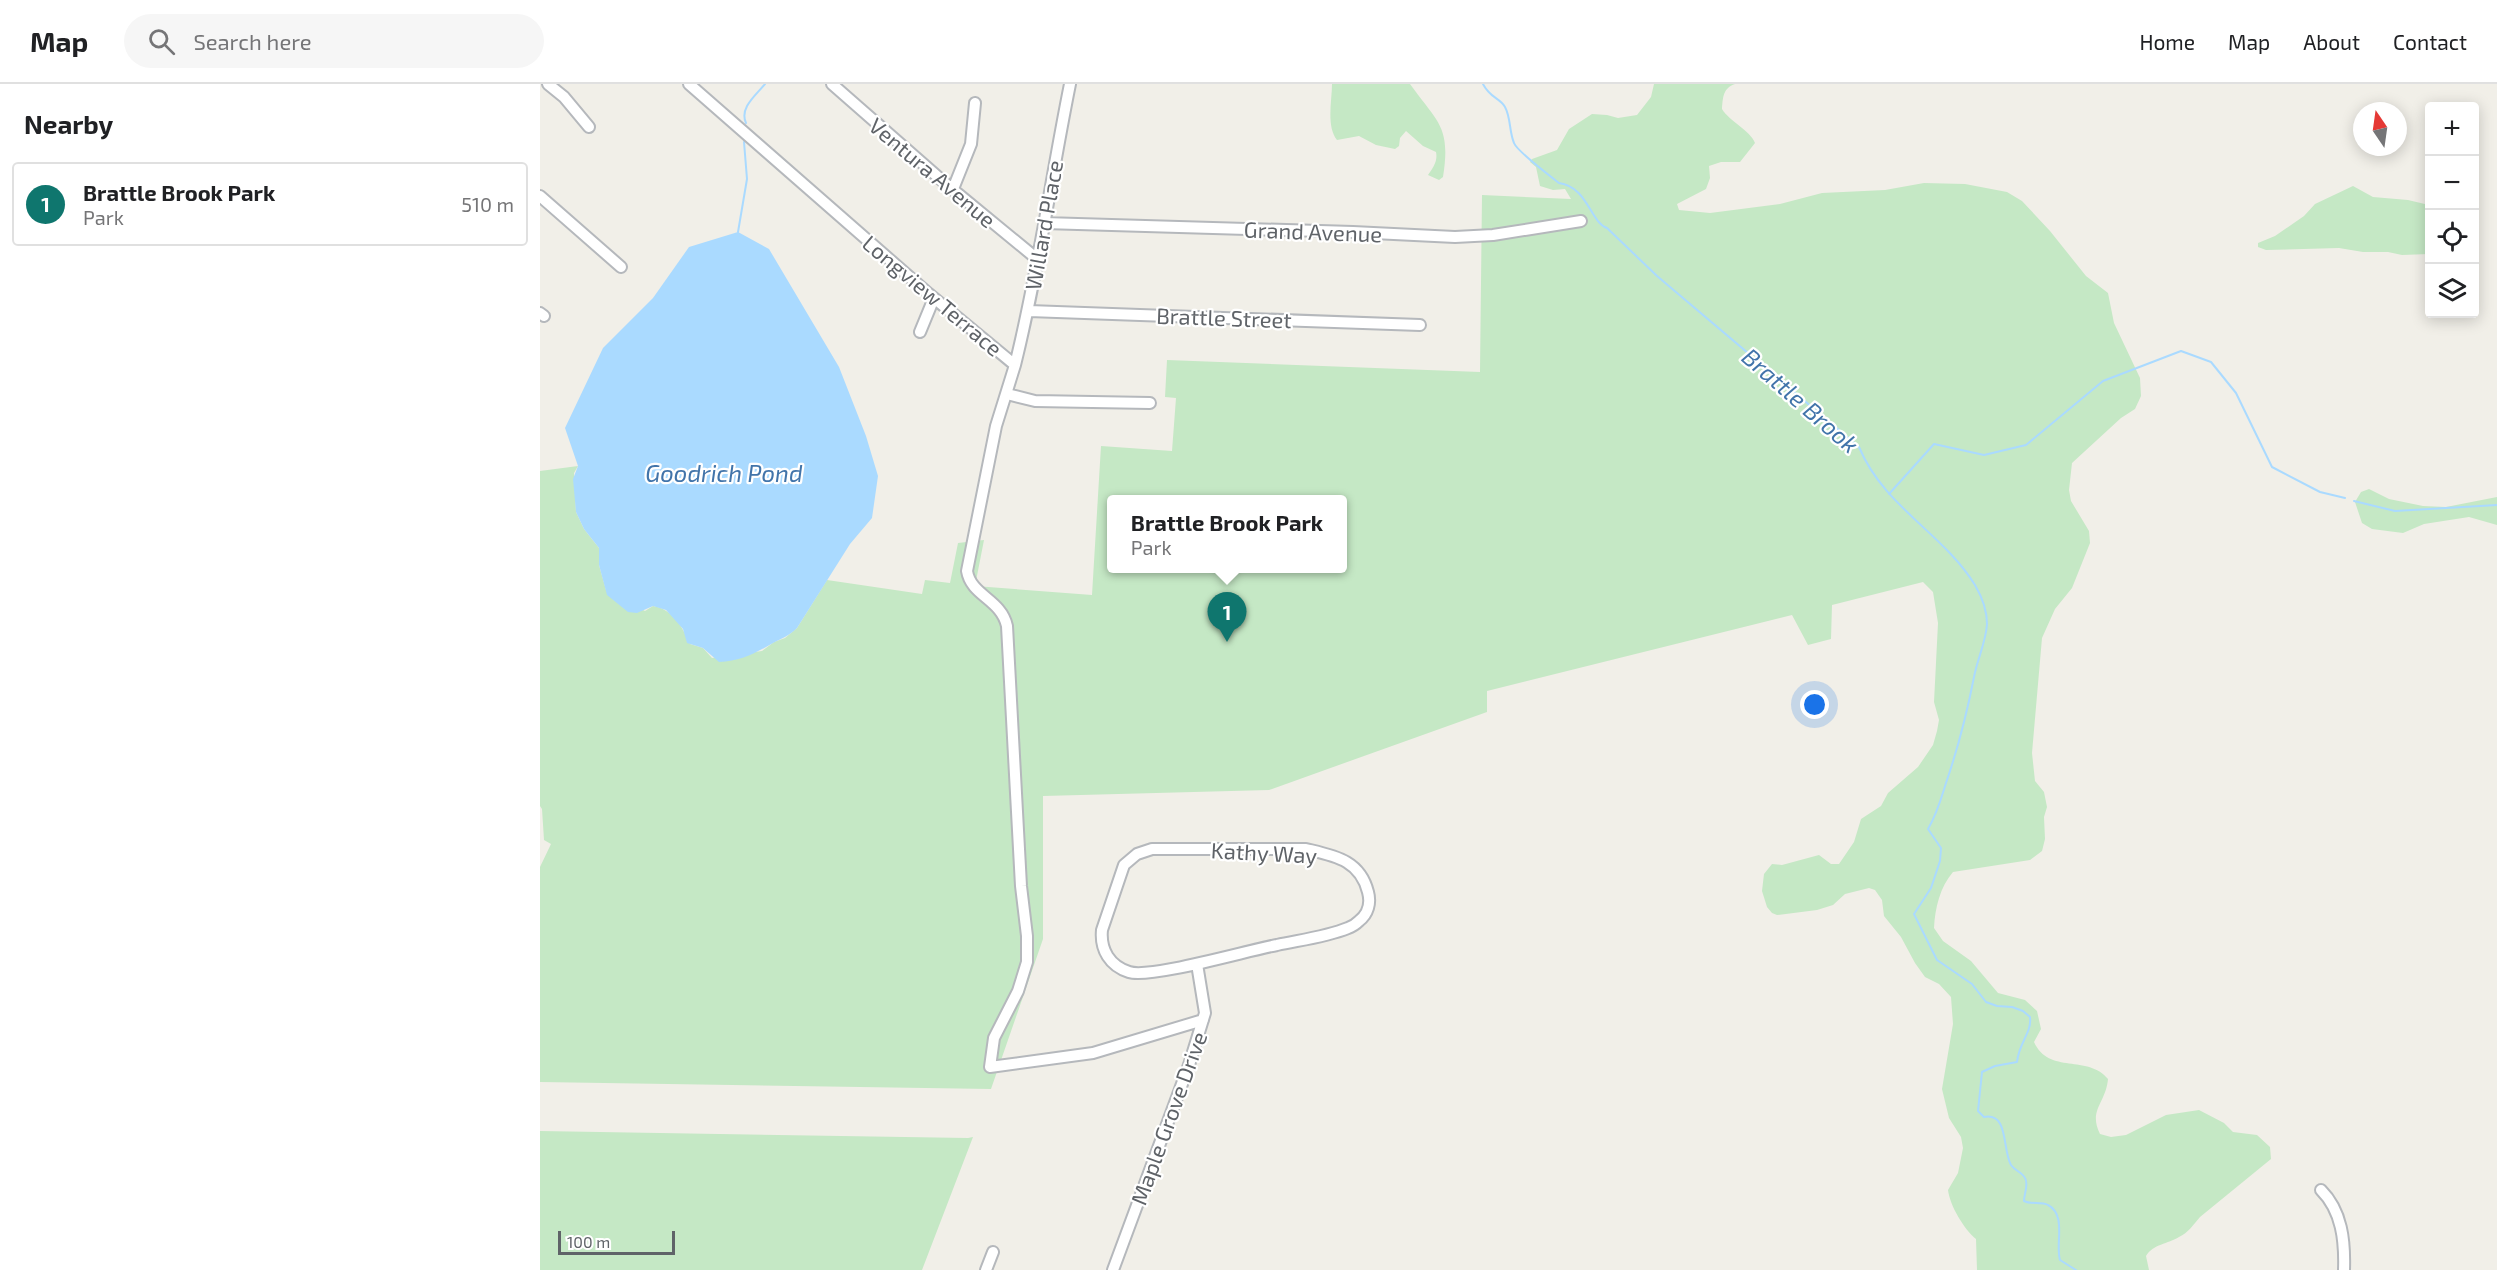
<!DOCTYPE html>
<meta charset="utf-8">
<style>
:root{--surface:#fff;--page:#f6f6f6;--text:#202124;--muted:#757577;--line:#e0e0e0;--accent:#0f766e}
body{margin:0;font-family:"Exo 2",sans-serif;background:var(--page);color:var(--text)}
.controls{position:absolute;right:18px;top:18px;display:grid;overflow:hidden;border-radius:6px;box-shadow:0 3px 15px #0003}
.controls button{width:54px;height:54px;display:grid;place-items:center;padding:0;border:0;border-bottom:2px solid var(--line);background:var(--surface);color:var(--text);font:30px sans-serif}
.compass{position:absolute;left:1813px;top:18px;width:54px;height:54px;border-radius:50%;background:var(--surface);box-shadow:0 3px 15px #0003;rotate:347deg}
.scale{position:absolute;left:18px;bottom:15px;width:117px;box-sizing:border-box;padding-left:6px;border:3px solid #5f6368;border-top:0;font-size:16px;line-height:21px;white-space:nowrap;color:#5f6368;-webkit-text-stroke:4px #fff;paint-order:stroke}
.you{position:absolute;left:1275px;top:621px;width:21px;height:21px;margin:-15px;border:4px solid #fff;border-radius:50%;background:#1a73e8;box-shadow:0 0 0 9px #1a73e833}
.badge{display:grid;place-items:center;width:39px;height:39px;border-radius:50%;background:var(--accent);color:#fff;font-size:20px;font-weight:700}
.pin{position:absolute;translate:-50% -50px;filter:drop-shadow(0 2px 3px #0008)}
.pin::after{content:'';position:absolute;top:32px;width:21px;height:18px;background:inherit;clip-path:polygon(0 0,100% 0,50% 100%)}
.popup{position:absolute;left:567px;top:411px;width:240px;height:78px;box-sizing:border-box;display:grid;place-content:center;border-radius:6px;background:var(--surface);filter:drop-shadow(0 2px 4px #0005);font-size:20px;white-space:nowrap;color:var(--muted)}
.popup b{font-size:22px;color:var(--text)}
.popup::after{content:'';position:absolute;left:50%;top:100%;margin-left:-12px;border:12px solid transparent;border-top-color:var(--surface)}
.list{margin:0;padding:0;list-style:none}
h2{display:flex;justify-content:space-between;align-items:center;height:78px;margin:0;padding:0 24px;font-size:26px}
h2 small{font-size:20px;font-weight:400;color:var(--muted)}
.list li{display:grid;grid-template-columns:39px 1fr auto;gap:18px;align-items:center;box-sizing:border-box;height:84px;margin:0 12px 12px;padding:0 12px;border:2px solid var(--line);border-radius:6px}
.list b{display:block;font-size:22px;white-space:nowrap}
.list p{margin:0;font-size:20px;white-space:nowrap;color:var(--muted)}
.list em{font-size:20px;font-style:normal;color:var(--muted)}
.icon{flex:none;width:33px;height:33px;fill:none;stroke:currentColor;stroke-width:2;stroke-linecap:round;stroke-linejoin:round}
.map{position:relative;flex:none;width:1957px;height:1186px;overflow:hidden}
header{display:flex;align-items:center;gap:36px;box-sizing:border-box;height:84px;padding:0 30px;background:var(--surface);border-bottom:2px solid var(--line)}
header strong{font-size:28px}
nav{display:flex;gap:33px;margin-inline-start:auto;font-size:21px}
.search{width:420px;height:54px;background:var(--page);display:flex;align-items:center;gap:15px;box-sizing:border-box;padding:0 21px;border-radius:33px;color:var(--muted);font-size:22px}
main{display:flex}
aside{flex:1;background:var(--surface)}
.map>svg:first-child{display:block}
</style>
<header>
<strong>Map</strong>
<div class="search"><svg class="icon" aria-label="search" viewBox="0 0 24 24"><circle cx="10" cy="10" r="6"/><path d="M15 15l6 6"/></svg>Search here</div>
<nav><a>Home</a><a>Map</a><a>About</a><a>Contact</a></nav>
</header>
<main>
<aside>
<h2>Nearby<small></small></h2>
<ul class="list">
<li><span class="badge">1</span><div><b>Brattle Brook Park</b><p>Park</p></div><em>510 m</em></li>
</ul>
</aside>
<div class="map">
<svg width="1957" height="1186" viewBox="0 0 1957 1186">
<rect width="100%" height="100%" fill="#f1efe8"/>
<!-- green -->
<path fill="#c5e8c5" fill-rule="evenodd" d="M792,0H870C898,39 911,42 903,93L899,96L888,91C893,84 898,77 896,68L883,62L866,47L860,54L859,62L855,65L836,61L819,52L797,56C786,42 792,17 792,0Z
M1114,0H1195C1183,4 1183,13 1182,25C1190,38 1210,46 1215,59L1200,78H1181L1169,82L1170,94L1166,105L1137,120L1139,126L1170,129L1240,120L1282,109L1345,106L1384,99L1425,100L1467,108L1482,117L1510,147L1546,192L1568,209L1574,239L1600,294L1601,312L1595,325L1581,334L1532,379L1529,406L1531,417L1549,447L1550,459L1532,504L1515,525L1502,554L1492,669L1495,697L1504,708L1507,723L1504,733L1505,755L1502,767L1490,776L1413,788C1400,803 1395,824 1394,844L1403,857L1431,877L1458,909L1485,916L1497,927L1501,945L1494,958C1509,991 1548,970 1568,995C1566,1019 1548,1026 1560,1050L1571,1053L1586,1051L1626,1031L1659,1026L1684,1039L1693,1048L1717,1051L1730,1063L1731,1075L1660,1133C1654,1140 1648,1149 1639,1153C1628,1160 1613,1160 1606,1172L1609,1186H1437L1436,1155C1424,1145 1410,1122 1408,1106L1418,1089L1423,1064L1421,1053L1409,1034L1402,1005L1413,940L1411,913L1399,900L1385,893L1375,879L1361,853L1344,832L1342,816L1335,806L1329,804L1305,810L1293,821L1277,826L1237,831L1232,829L1227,823L1222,807L1224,790L1232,780L1242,781L1279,771L1291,780H1299L1314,758L1321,735L1341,722L1348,709L1378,683L1393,661L1397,647L1399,636L1394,618L1398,539L1393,508L1383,498L1292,521L1291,555L1268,561L1252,531L947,607V628L729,706L503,712V855L451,1005L0,998V783L11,760L4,756L2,725L0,722V387L38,382L34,389L36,428L44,445L59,464V481L66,506L105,527L113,522C133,525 143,544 150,560L163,564L172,574L222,567L234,558L245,554L257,544L287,496L382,510L385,496L410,499L418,459L444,456L435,502L552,511L561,362L632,367L636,314L625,313L627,276L940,288L942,111L1031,115L1025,105L1013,106L1000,102L996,83L990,78L992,75L1017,66L1029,45L1052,30L1067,31L1078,34L1097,31L1111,13ZM572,416H802V484H572Z
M1813,102L1833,113L1868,116L1889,121V170L1862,171L1848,168H1823L1799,164L1726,166L1718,163V159L1735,152L1764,132L1775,120Z
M1829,405L1849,415L1883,422L1906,423L1957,413V441L1929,433L1884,440L1863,449L1832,445L1822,439L1815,418L1821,408Z
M0,1047L428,1054L433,1053L382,1186H0Z"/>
<!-- water -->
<path fill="#aadaff" d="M198,148L229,165L299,283L326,352L338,392L332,434L310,460L257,544C249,552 242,554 233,559C214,570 201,577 179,578L163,564L147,559L143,545L126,526L113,522L97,529L88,528L67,511L59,481V464L44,445L36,428L33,395L38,382L25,344L63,264L113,214L149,163Z"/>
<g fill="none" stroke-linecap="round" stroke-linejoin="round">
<!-- stream -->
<path stroke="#aadaff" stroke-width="2" d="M943,0C950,14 960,14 965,23C971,34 969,47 974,59C977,67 1010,92 1019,99C1048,103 1050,138 1067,144L1117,192L1319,363C1344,423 1403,449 1435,501C1442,513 1447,527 1447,540C1446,558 1437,576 1434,593C1427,629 1418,664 1406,699C1401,715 1397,730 1388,745L1401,764L1400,777L1391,804L1374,830L1397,876L1432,900L1446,918L1457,922L1472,923L1483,927L1490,933C1492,949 1479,958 1477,978L1455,982L1442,988L1438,1027L1444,1033C1469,1028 1462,1065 1471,1081C1475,1087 1482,1088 1485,1094C1489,1100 1484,1110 1484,1117C1492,1121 1501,1117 1508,1121C1527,1131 1515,1160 1520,1176L1536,1186
M206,39C199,24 216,11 225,0
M198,148L207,95L204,58
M1349,410L1394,360L1444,371L1486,361L1563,297L1641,267L1671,278L1696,309L1732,383L1780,408L1805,414
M1814,417L1855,427L1957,421"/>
<!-- minor casing -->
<g stroke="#b5b8bc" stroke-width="14">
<path id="minor" d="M8,0L24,13L49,43
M149,0L389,210L475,281L456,342L427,487C431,512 461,515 467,542L481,802L487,852V878L478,907L454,954L450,983L553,969L663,936
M292,0L406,100L496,174
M413,105L431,60L435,19
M0,112L81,183
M504,139L813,148L915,153L953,151L1041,137
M489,227L880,241
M0,229L4,232
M380,248L394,214
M475,281C498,189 511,94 530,0
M467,310L495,317L610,319
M612,765H766C795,772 820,776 828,808C831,819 828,830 819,837C816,840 811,843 808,844C786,853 760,856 737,861C709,866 610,895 589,888C570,882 560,866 562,846L584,781L597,770Z
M1781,1106C1802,1127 1805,1157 1804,1186
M446,1186L453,1168
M573,1186L649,981L665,929L657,880"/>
</g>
<!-- minor -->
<use href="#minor" stroke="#fff" stroke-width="10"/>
</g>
<g text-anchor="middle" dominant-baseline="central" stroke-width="4.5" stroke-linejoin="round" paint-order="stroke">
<!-- street labels -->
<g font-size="22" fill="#5f6368" stroke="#fff">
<text transform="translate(393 88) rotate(40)">Ventura Avenue</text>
<text transform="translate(503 141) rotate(-80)">Willard Place</text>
<text transform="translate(773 147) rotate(2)">Grand Avenue</text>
<text transform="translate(393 211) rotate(40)">Longview Terrace</text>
<text transform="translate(684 233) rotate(2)">Brattle Street</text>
<text transform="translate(724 768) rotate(3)">Kathy Way</text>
<text transform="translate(628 1034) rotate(-70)">Maple Grove Drive</text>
</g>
<!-- water labels -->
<g font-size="24" font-style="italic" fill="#4174aa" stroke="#fff">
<text transform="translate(1261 316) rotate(41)">Brattle Brook</text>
<text x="184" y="388">Goodrich Pond</text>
</g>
</g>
</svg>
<div class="controls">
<button>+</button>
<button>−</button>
<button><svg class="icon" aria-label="locate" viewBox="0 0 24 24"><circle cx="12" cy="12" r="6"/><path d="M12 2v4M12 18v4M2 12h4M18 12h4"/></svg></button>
<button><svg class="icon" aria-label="layers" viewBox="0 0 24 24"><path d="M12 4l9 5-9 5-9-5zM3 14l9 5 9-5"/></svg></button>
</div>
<svg class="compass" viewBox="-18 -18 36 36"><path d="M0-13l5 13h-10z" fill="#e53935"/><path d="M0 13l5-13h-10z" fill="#757577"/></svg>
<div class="scale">100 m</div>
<div class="you"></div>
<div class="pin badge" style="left:687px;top:558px">1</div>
<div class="popup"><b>Brattle Brook Park</b>Park</div>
</div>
</main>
